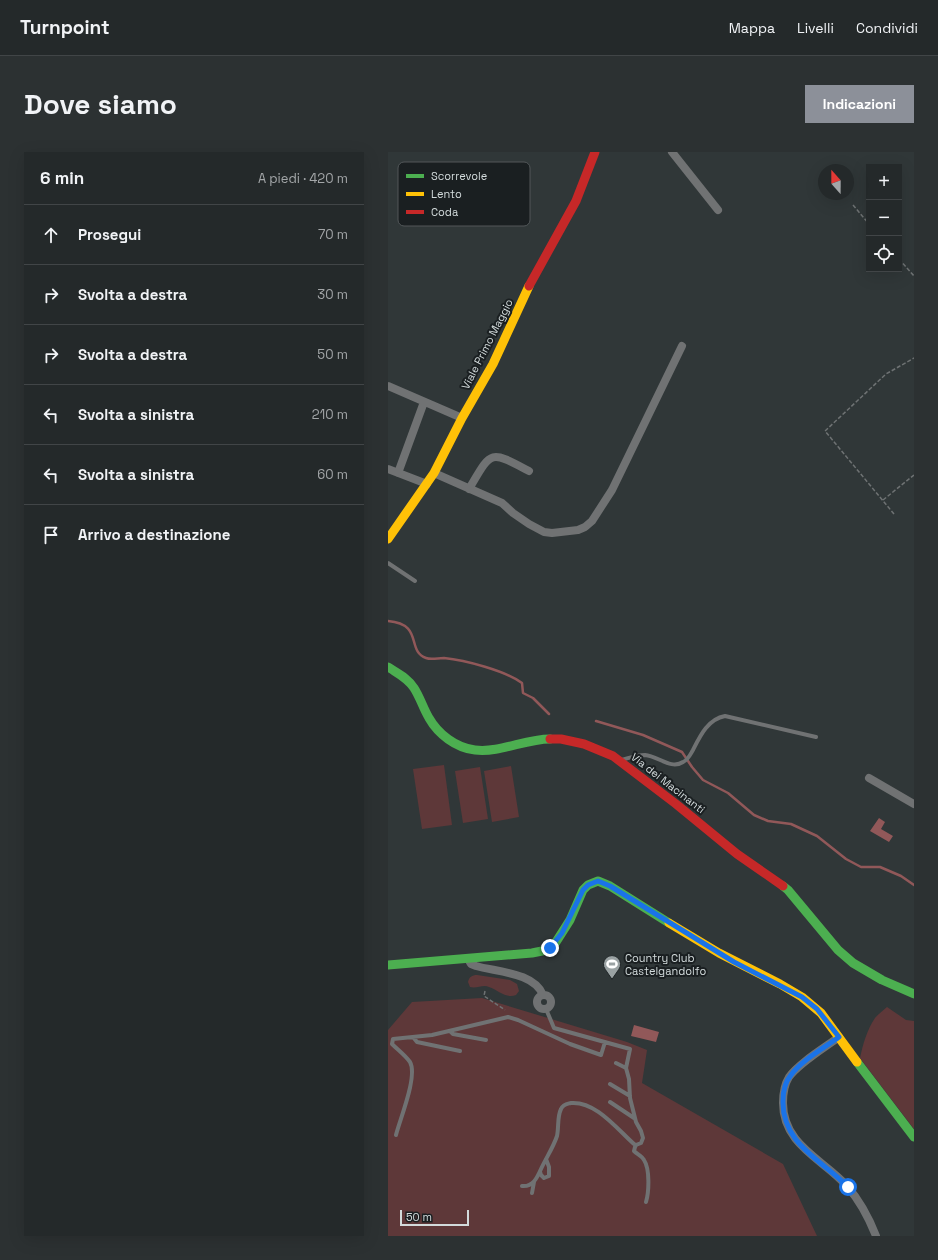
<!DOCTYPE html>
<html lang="it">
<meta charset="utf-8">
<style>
:root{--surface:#24292a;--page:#2c3132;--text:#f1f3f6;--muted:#a3a6a8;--line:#414547;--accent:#8c9099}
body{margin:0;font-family:"Space Grotesk",sans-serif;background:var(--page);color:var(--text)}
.controls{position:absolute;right:12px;top:12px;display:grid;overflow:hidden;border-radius:0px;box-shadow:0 4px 16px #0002}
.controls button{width:36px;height:36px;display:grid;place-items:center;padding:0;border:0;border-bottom:1px solid var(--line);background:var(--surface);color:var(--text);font:20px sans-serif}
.compass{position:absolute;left:430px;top:12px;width:36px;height:36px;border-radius:50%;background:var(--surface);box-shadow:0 4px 16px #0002;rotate:339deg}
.scale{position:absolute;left:12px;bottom:10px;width:69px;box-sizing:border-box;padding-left:4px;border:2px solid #d3dbdc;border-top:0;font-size:11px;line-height:14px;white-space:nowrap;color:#d3dbdc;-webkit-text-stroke:3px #1a1f21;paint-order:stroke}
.stop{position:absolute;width:12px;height:12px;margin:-9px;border:3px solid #1a73e8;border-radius:50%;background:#fff}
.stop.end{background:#1a73e8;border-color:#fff;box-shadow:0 1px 4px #0008}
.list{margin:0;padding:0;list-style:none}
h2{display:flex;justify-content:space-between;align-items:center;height:52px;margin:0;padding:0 16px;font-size:17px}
h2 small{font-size:13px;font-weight:400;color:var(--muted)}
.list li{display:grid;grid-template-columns:26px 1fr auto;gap:12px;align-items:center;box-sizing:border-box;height:60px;padding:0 16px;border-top:1px solid var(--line)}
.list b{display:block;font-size:15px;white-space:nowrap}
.list em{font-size:13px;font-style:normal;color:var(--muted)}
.icon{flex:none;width:22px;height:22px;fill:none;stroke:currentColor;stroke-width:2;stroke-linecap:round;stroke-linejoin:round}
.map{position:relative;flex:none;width:526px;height:1084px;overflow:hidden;border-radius:0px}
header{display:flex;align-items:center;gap:24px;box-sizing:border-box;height:56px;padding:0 20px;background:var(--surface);border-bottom:1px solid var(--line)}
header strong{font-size:19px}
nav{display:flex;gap:22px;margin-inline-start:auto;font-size:14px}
.intro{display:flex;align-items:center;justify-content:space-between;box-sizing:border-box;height:96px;padding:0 24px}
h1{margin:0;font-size:28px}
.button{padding:10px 18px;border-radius:0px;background:var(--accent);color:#fff;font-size:14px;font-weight:700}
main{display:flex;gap:24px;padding:0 24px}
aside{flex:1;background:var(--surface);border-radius:0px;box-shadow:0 4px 16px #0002}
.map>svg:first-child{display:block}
</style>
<header>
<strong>Turnpoint</strong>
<nav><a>Mappa</a><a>Livelli</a><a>Condividi</a></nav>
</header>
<div class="intro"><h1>Dove siamo</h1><a class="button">Indicazioni</a></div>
<main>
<aside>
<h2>6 min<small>A piedi · 420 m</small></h2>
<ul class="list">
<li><svg class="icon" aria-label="ahead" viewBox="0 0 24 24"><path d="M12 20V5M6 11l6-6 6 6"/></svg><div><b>Prosegui</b></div><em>70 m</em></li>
<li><svg class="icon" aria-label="right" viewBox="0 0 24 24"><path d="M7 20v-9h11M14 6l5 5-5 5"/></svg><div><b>Svolta a destra</b></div><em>30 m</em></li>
<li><svg class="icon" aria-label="right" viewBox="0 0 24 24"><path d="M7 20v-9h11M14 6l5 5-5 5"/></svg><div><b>Svolta a destra</b></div><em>50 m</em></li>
<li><svg class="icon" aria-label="left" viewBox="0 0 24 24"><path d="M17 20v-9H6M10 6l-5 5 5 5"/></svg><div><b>Svolta a sinistra</b></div><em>210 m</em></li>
<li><svg class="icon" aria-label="left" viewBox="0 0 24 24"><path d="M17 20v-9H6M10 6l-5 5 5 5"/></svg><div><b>Svolta a sinistra</b></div><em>60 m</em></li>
<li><svg class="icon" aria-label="arrive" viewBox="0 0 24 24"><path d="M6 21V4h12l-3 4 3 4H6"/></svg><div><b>Arrivo a destinazione</b></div></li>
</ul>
</aside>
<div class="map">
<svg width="526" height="1084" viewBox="0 0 526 1084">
<rect width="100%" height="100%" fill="#303738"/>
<!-- green -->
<path fill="#5e3839" d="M56,613L64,673L34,677L25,617Z
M123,614L131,665L104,670L96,619Z
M92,615L100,667L75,671L67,619Z
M89,823L122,828L129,832L131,839L128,843C118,847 110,838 101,835C95,832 89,837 82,835L80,830C81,825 84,823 89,823Z
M94,846L239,890L259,898L254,931L395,1012L429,1084H0V878L24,850Z
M499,855L518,868L526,869V977L472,906C475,892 479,878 487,866C490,862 495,859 499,855Z"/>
<!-- water -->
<path fill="#915859" d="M491,666L497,670L493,677L505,684L501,690L482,679Z
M246,873L271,880L268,890L243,884Z"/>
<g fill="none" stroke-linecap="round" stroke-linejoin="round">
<!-- stream -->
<path stroke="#915859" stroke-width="2.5" d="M0,469C36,472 18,499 38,506C43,508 50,506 56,506C77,508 118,519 134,531L135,541L145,546L161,562
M208,569L255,583L294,600L304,615L315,628L340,641L366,663L380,669L403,672L429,684L458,707L473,715H492L513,724L526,733"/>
<!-- path -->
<path stroke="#6e7273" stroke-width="1.5" stroke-dasharray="4 2" stroke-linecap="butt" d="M465,53L481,72
M511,107L526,124
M495,348L526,323
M506,362L437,279L498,222L526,206
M97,839L96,844L117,858"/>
<!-- lane -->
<path stroke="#707273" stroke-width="4" d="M0,411L27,429
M233,608C241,606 249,603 257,603C270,604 283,618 295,610C300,608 302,603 305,598C312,584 320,567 337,564L428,585
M158,857L166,876L242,897L238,916
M62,879L65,882L98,888
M25,885L29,890L72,899
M222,932L242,944
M222,950L246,966
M8,983C12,967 30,924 22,910C17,903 10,898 4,892L5,887L44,883L120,865L130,868L182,892L213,903L217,890
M248,993L247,995L246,999C249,1002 254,1004 256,1008C262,1017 261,1040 258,1050
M152,1020L153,1023L156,1026L161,1024V1015L158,1007
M134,1034C145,1035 149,1026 153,1017C158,1006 165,996 169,984C171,975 169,965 173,957C175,952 179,952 183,951C208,949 229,977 246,992L248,993L253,991L255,986L253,979L248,970L242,946L241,927L238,916L228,911
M144,1041L146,1030"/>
<!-- street -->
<path stroke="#707273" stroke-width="8" d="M284,0L330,58
M0,234L74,266
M0,317L39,332
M10,321L36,250
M46,321L114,351L125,361L141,372L156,380L164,381L190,378L197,375L204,369L224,338L294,194
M81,337C104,298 101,298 141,319
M481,626L526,652
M80,807L83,812L88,814C108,820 146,820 155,843
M149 850a7 7 0 1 1 14 0a7 7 0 1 1-14 0Z
M451,885C436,896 411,911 401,925C396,933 395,942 395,951C395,993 435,1007 459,1034C472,1049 481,1066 488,1084"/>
<!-- fast -->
<path stroke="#4caf50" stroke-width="9" d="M0,515C9,521 20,526 26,536C32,545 35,556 41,566C50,582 68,596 87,598C112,601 137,587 162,587
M395,734L400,738L450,798L465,811L494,828L526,842
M0,813L144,801L159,798L168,790L182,768L195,738L200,733L210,729L222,734L281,771
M469,910L526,985"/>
<!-- slow -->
<path stroke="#ffc107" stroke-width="9" d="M0,387L46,321L74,266L105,212L141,134
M281,771L331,801L392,832L414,845L433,861L469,910"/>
<!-- jam -->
<path stroke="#c62828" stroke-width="9" d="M141,134L188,49L207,0
M162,587H173L196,592L225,604L288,652L349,702L395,734"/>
</g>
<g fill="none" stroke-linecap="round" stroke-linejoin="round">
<!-- route -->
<path stroke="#1a73e8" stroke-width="5" d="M162,796L174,781L195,738L200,733L210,729L222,734L346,810L414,845L429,857L451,885C436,896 414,908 403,923C397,930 395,939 395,949C394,992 434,1008 460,1035"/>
</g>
<!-- icons -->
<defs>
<g id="stadium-pin" transform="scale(0.9)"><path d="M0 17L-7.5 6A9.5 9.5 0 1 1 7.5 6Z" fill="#9aa2a3" stroke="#1a1f21"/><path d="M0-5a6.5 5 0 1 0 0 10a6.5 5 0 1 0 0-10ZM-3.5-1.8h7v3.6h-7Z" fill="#fff"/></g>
</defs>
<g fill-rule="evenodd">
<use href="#stadium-pin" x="224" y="812"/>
</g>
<g text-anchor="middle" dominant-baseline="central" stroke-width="4" stroke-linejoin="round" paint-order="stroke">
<!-- street labels -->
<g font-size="11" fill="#d3dbdc" stroke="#1a1f21">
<text transform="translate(99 192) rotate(-63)">Viale Primo Maggio</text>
<text transform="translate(280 631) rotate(38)">Via dei Macinanti</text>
</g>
<!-- poi labels -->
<g font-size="11" fill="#d3dbdc" stroke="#1a1f21" text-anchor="start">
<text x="237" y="806">Country Club<tspan x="237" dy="13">Castelgandolfo</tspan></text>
</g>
</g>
<!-- legend -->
<rect x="10" y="10" width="132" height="64" rx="6" fill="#1a1f21" stroke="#525759" stroke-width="1"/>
<rect x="18" y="22" width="18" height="4" fill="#4caf50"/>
<rect x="18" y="40" width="18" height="4" fill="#ffc107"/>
<rect x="18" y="58" width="18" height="4" fill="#c62828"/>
<g font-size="11" fill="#d3dbdc">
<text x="43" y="28">Scorrevole</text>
<text x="43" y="46">Lento</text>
<text x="43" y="64">Coda</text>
</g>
</svg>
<div class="controls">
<button>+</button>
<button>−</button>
<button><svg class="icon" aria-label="locate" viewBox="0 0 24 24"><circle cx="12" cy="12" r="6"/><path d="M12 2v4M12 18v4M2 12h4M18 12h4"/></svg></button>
</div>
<svg class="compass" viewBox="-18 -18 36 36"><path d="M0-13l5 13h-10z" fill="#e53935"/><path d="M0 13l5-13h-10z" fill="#a3a6a8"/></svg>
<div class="scale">50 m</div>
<div class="stop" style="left:460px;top:1035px"></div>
<div class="stop end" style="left:162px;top:796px"></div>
</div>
</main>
